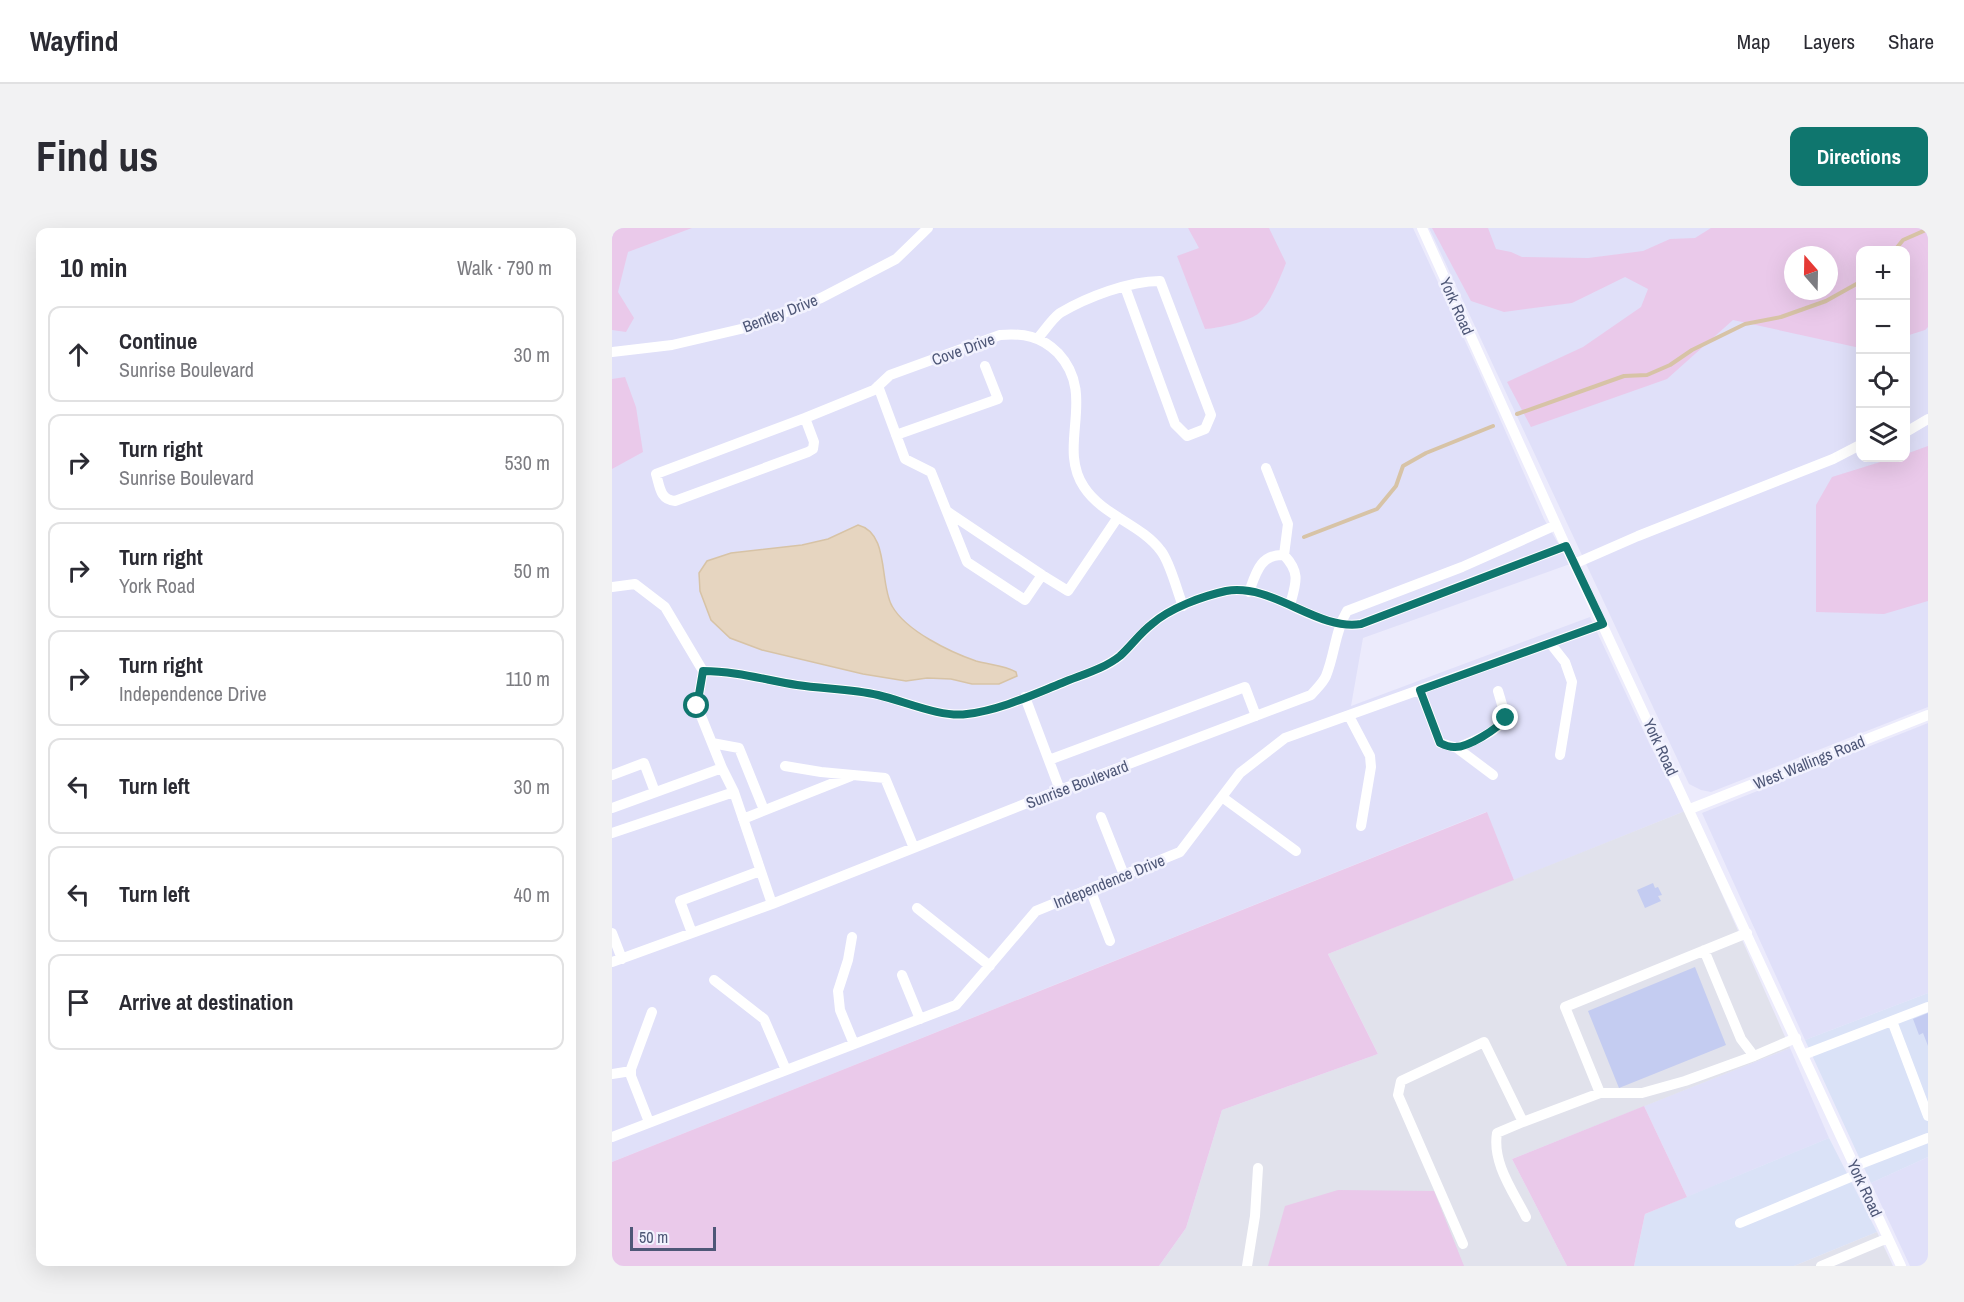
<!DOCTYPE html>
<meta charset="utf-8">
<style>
:root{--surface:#fff;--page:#f2f2f3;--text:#2b2b33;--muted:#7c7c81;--line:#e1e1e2;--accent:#0f766e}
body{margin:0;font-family:"Archivo Narrow",sans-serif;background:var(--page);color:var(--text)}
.controls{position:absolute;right:18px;top:18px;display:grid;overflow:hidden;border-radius:12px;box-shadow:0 6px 24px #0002}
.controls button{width:54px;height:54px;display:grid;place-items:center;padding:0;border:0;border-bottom:2px solid var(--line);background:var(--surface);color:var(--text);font:30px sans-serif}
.compass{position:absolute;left:1172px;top:18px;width:54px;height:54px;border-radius:50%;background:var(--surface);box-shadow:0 6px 24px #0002;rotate:340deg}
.scale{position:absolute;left:18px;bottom:15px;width:86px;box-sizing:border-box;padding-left:6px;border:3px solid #4e5777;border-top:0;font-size:16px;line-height:21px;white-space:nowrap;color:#4e5777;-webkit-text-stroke:4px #f2f2fe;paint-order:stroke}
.stop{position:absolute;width:18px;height:18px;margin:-14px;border:4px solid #0f766e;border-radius:50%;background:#fff}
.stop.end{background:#0f766e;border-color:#fff;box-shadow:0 2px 6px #0008}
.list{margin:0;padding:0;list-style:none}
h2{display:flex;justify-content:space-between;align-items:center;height:78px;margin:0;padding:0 24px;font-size:26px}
h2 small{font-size:20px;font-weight:400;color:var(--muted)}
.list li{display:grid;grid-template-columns:39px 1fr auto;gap:18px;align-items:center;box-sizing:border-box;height:96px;margin:0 12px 12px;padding:0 12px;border:2px solid var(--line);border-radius:12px}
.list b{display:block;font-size:22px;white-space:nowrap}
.list p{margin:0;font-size:20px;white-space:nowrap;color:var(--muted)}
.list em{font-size:20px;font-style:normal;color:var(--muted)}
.icon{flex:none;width:33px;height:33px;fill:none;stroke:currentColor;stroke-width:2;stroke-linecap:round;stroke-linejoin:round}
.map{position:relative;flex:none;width:1316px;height:1038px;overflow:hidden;border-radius:12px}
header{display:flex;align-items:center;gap:36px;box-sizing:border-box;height:84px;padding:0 30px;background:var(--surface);border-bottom:2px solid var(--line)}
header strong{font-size:28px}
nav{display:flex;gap:33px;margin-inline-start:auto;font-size:21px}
.intro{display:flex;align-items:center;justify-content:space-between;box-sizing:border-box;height:144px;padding:0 36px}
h1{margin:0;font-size:42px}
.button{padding:15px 27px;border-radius:12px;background:var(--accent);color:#fff;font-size:21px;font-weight:700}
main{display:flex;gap:36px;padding:0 36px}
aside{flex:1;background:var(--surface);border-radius:12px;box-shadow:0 6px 24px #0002}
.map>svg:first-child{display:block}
</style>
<header>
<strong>Wayfind</strong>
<nav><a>Map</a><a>Layers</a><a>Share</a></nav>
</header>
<div class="intro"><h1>Find us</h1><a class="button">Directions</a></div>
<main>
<aside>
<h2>10 min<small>Walk · 790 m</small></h2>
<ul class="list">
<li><svg class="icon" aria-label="ahead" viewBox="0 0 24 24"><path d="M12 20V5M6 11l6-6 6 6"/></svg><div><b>Continue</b><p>Sunrise Boulevard</p></div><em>30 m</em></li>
<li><svg class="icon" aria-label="right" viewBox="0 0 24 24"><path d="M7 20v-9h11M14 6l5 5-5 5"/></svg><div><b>Turn right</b><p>Sunrise Boulevard</p></div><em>530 m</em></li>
<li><svg class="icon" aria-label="right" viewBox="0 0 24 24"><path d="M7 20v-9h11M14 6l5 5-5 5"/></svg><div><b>Turn right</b><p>York Road</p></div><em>50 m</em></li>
<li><svg class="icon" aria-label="right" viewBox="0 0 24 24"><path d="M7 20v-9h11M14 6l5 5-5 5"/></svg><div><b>Turn right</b><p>Independence Drive</p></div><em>110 m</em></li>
<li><svg class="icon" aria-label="left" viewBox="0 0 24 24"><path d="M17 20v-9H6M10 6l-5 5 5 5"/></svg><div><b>Turn left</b></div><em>30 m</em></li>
<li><svg class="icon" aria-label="left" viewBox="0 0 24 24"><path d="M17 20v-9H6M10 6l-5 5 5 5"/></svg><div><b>Turn left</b></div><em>40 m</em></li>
<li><svg class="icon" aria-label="arrive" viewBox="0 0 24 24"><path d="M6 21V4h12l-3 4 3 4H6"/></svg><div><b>Arrive at destination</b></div></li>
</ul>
</aside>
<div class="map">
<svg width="1316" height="1038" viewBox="0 0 1316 1038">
<rect width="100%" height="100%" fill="#ecebfc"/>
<!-- residential -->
<path fill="#e0e0f9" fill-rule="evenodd" d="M0,0H801L866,141L932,291L958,336L751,410L739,478L978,389L1039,519L1073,583L902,652L874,584L0,934Z
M817,0H1316V479L1099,564L1089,562L1077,556ZM1248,22H1294V230H1248ZM1181,27H1217V63H1181Z
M1316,495V765L1193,812L1090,585Z
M1178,820L1217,910L1075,969L1032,878Z
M1316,929V1038H1298L1259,955Z"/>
<!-- commercial -->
<path fill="#dae2f7" d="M1316,765V929L1259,955L1193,812Z
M1217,910L1265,1004L1182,1038H1022L1033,986Z"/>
<!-- industrial -->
<path fill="#e1e2ec" d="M1073,583L1178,820L900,931L955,1038H547L574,1000L610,882L766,826L716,726Z
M1265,1004L1281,1038H1182Z"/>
<!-- green -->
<path fill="#eac9ea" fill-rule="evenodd" d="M0,0H80L16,24L6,64L22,90L14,104L0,102Z
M576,0H657L674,35C668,50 659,74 647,85C636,94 607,100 593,101L565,28L587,20Z
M820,0H876L884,21L899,24L910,29L976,30L1031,23L1058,11L1083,10L1099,0H1316V99L1313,102L1294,108V22H1248V120L1121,92L1055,151L919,199L895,154L971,119L1029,79L1036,61L1013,49L960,75L892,84L859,73ZM1181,27H1217V63H1181Z
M13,149L24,179L31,224L0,241V151Z
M1316,218V373L1272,386L1204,384V277L1220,249L1281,230H1294V226Z
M875,584L902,652L716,726L766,826L610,882L574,1000L547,1038H0V934Z
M1032,878L1075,969L1033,986L1022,1038H955L900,931Z
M726,962L822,963L852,1038H656L673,978Z"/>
<!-- water -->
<path fill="#e6d5c0" stroke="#d7c3a6" stroke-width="1.5" d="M246,297C278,305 267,356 280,378C294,403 338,424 364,433C378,437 392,437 404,444L405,448L387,456H360L339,451L315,450L294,453L251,446L150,422L118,410L99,392L88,363L87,345L95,333L119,325L190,317L216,311Z"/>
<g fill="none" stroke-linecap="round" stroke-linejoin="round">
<!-- stream -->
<path stroke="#d7c3a6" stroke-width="4" d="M1283,22L1291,12L1316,1
M905,186L1012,148L1035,147L1058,137L1080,122L1133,96L1169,89L1214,73L1248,54
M692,309L765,281L784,258L791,238L814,225L881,198"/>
</g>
<!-- building -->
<path fill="#c4ccf1" d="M1041,655L1043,660L1046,659L1050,667L1046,668L1049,673L1033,680L1025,662Z
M1083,739L1114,817L1007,860L976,783Z
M1316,785V818L1311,805L1307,807L1301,791Z"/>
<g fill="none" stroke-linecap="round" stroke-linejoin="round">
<!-- minor -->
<path stroke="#fff" stroke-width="10" d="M810,0L950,310L1289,1038
M426,110C433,102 440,91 448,85C475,69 517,53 548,53L599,187L593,201L575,208L563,196L513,59
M0,124L60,117L133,100L209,70L284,31L316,0
M266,158L293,231L319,244L355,334L413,372L430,347L456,363L506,289
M193,190L202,214L201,221L196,224L63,273C48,272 48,259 44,246L193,190L262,162L278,147L388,107C411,105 429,108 446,125C486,168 444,217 472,259C491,288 529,296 549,323C558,334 565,363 571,378
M1294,204L1316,191
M284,207L386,171L373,138
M654,240L676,296L672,327
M336,284L430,347
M962,336L1026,308L1221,231L1248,217
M0,359L23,356L53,379L91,443L85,478L110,540L122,564L160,676
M637,364C644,345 648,326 672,327C689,345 684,355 678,377
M938,415L953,434L960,454L948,527
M91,443C123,443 154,452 185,457C212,461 240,461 266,467C292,473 329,490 355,486C388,482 420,467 450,455C469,447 492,441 508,428C519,418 528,406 540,396C558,380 591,368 614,363C663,355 702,403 749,396L954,318
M808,462L828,515L845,520L881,547
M413,469L448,562
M737,488L758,528L759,539L749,598
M100,515L127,520L152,582
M845,520C863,512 882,506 894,490L886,463
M437,532L633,459L644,488
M173,538L209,544L273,550L302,620
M0,547L32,535L43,564
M610,569L684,623
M0,580L110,540
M1078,581L1316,487
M489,589L512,647
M131,591L239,548
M0,605L122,564
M478,661L498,713
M305,680L378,738
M0,705L10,731
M80,705L68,673L148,643
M240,709L236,732L226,763L228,782L242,816
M1092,722L1129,811L1142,828L1184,810
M0,734L160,676L448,562L699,467C704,461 711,455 714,448C723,426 723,403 735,383L850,339L944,297
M290,747L308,791
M102,752L152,791L174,842
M1280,793L1316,888
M1191,827L1316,779
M0,846L19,843
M988,865H1030L1073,853L1142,828
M37,894L19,848V841L40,784
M911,894L885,905C880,935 901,963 914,989
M0,909L344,777L424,683L568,624L628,545L673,510L991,396
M1243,938L1316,910
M1128,995L1246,946
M851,1016L786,867L789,853L872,814L911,894L988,865L953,779L1135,705
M635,1038L643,988L646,940
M1209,1038L1276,1010"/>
</g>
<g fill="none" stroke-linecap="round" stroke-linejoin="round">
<!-- route -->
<path stroke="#0f766e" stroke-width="8" d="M85,478L91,443C123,443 154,452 185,457C212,461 240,461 266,467C292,473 329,490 355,486C388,482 420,467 450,455C469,447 492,441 508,428C519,418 528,405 540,396C558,380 591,368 614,363C662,355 704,403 749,396L954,318L991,396L808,462L828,515C832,517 838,519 842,519C856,520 885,501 894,490"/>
</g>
<g text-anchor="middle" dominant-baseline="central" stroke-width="5" stroke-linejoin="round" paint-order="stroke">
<!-- street labels -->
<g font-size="16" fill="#4e5777" stroke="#f2f2fe">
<text transform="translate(845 78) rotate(66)">York Road</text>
<text transform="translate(168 85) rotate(-21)">Bentley Drive</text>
<text transform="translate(351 121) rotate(-20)">Cove Drive</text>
<text transform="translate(1049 519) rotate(65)">York Road</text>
<text transform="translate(1197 534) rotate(-22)">West Wallings Road</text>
<text transform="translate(465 556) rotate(-21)">Sunrise Boulevard</text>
<text transform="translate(497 653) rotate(-22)">Independence Drive</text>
<text transform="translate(1253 960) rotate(65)">York Road</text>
</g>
</g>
</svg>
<div class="controls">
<button>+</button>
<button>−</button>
<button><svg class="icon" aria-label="locate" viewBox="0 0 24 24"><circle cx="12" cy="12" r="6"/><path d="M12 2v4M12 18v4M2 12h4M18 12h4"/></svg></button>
<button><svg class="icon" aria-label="layers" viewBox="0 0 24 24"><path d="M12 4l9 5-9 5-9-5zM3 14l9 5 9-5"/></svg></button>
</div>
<svg class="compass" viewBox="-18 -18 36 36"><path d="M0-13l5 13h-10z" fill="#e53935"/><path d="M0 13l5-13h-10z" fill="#7c7c81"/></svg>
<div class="scale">50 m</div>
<div class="stop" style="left:85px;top:478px"></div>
<div class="stop end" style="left:894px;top:490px"></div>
</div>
</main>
